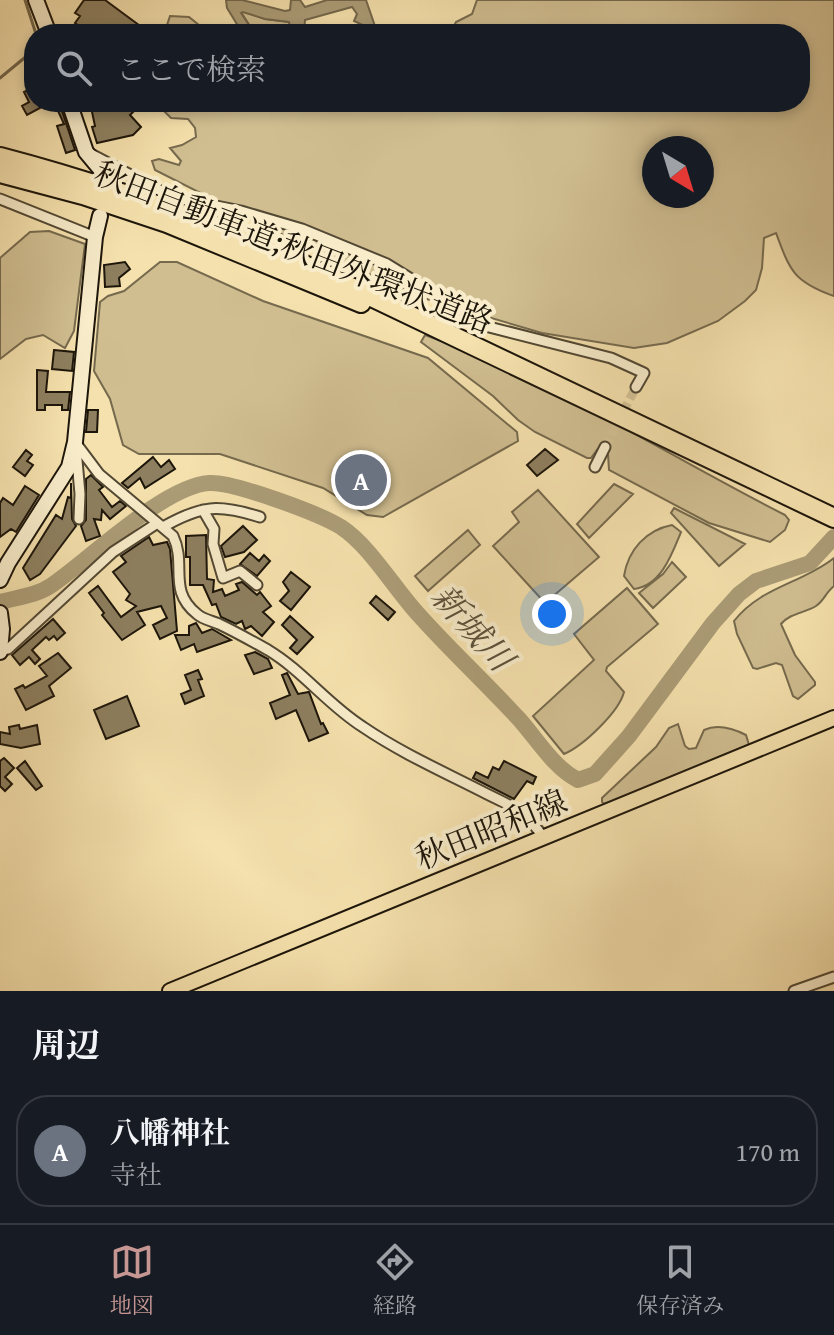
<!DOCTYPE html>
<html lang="ja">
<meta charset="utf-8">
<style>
:root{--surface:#171b24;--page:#242831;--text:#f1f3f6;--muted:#9ea1a6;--line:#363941;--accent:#c59692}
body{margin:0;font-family:"Gentium Book Plus","Noto Serif JP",serif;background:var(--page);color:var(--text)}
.compass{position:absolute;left:642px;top:136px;width:72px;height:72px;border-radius:50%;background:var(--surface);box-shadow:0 4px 12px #0003;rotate:142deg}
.you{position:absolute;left:552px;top:614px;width:28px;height:28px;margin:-20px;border:6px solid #fff;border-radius:50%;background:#1a73e8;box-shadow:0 0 0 12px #1a73e833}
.badge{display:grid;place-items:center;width:52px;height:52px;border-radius:50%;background:var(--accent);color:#fff;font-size:26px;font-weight:700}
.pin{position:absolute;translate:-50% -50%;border:4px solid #fff;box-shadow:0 2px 8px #0006}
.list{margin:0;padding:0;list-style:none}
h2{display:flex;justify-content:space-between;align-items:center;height:104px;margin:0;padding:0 32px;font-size:34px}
h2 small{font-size:26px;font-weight:400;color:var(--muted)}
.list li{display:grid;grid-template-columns:52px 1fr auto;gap:24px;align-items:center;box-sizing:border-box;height:112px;margin:0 16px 16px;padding:0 16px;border:2px solid var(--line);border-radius:32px}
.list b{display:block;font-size:30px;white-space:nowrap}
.list p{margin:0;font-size:26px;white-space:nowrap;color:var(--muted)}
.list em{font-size:26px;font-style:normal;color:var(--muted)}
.icon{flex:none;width:44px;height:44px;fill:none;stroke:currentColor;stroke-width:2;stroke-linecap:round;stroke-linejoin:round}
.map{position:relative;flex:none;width:834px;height:991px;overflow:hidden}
.search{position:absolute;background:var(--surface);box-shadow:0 4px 12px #0003;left:24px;right:24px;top:24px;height:88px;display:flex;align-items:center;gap:20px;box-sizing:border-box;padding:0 28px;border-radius:32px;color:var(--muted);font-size:30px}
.sheet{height:232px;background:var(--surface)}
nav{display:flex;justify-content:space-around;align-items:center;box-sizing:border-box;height:112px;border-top:2px solid var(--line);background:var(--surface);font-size:22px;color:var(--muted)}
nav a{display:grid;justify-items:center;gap:4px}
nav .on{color:var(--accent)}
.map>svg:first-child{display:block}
</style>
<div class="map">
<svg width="834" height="991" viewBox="0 0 834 991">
<rect width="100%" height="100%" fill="#f5e1ad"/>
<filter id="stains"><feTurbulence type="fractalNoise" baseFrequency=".0025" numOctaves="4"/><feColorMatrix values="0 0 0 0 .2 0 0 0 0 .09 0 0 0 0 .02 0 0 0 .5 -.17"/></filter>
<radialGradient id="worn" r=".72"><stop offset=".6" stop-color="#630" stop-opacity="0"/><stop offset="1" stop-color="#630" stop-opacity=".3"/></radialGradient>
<!-- green -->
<path fill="#d0be91" stroke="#766a4e" stroke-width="2" fill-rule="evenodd" d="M477,0H834V296C794,282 790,271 776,233L764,238L762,268L756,290L745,301L718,321L667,343L634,348L542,333L420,297L297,242L155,170L152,161L159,159L179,165L181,161L170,148L182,145L196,137L195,128L188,119L171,118L155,102H800V34H450L456,22L472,14ZM654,148H702V196H654Z
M244,11L265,19L289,22L292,34H255L241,12Z
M170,16L189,17L210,34H164Z
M49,231L85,244L74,331L65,348L43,335L26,339L0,359V258L30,232Z
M160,262H177L263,301L428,358L517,432L518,441L383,517L367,515L323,488L220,454H139L123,445L110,399L94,371L100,302L108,296L124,291Z
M425,335C552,380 665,454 785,515L789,520L785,530L770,542L709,523L609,470L608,454L597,450L591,458H587L535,432L518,420L493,396L421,342Z
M614,484L633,494L589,538L577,524Z
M538,490L599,557L545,603L493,546L519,522L512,512Z
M674,508L745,544L719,566L671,513Z
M672,525L681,532C672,554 661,586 634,589L624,576C628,550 646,530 672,525Z
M468,530L480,545L428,591L415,576Z
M834,558V586C826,592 824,601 816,606C805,613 790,613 781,624L795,655L815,682V685L798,699L793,696L782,665L776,663L757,669L753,668L737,634L734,621C762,586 801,584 834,558Z
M672,562L686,577L653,608L639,593L663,574Z
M627,588L658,624L607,667L606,671L624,692C619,712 583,746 564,754L533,716L594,660L574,634Z
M678,724L685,746L689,749L696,748L704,730C717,724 734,729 746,735L749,745L605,804L602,802V798L656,747L669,728Z"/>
<!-- water -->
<path fill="#ab9c76" stroke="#72664b" stroke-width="2" d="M226,0H242L285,11L290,10L291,0H300L305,7L327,0H366L377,32V34L362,33L365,26L354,21L357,14L352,7L305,20L304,34H292L289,22L265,19L243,12L241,13L255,34H243L227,8Z"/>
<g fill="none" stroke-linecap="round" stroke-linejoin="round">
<!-- stream -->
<path stroke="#72664b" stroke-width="3" d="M25,0L36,34
M0,78L34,50"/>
<!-- river -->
<path stroke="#ab9c76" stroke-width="16" d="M0,602C18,597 36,596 52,585C90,559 164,486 209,483C232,481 320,514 341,527C370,546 394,588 418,614C450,650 486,683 519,719C537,739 554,768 578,780L595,774L629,736L713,623L739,594L756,581L810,563L834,537"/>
</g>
<!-- building -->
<path fill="#8d7f5f" stroke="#1c150a" stroke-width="2" d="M84,0H105L151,34H81L85,30L75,23L80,16L75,13Z
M34,87V102H51L27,115L22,106L29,102L24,92Z
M54,102H59L75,150L66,153L57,126L64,124Z
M117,102H143L130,115L141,127L133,135L97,143L92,127L95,126L91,107Z
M125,262L130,269L119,278L120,286L105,287L104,265Z
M54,350L74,352L72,371L52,369Z
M37,370L48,371L46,392H70L68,410H62V405H45V410H37Z
M88,410H98L97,432H86Z
M545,449L558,460L537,476L527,465Z
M26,450L32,455L27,461L33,465L25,476L13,467Z
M153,457L161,467L169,460L175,469L145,488L140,478L128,488L122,483Z
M355,465H359L370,488L359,493L348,468Z
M91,475L103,487L99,490L112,507L120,501L126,506L110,519L102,510L101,520L94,519L100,536L86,541L81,526L86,520V479Z
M71,483L72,519L76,526L40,574L30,580L23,568L56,515L62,519L68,497L71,498Z
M25,486L39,495L16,532L11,529L0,537V503L3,498L13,505Z
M243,526L257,540L244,552L225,557L221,546Z
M206,535L207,579L214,580L213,592L222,589L225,596L239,590L236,584L242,582L257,595L260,592L271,606L263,612L274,622L262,636L251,626L245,629L242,621L236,624L221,617L216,604L212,605L203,585H190V557H186V536Z
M149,537L153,545L167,542L170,549L177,631L160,639L153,625L167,618L161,606L137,612L145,625L122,640L102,615L104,613L89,593L98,586L121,617L136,606L126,600L130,594L113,572L126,562L121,556Z
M250,553L259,561L264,555L270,561L257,576L240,564Z
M291,572L310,587L291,610L280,601L289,591L283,582Z
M376,596L395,612L388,620L370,603Z
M290,616L313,637L297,654L290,648L297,640L282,625Z
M53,619L65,633L57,640L54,636L49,640L46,637L32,650L40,659L35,664L29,657L20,665L12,655Z
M196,623L202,633L212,629L231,640L197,652L194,644L181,650L175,635H189V626Z
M255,652L268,659L272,668L254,674L245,655Z
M58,653L71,668L49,686L54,696L26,710L15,689L23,685L25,688L47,676L39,666Z
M198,670L202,679L198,680L204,696L185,704L181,694L191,690L185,675Z
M287,673L298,694L309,692L321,724L323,723L328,733L309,741L296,710L276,719L270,703L290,695L282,675Z
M127,696L139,726L106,739L94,710Z
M19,725L20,729L37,725L40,744L21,748L0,744V732L10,734L9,727Z
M4,758L14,768L5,777L12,784L5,791L0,786V761Z
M25,761L42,786L36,790L17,768Z
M504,761L536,777L533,784L527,781L514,799L473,778L476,772L488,778L493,767L499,770Z"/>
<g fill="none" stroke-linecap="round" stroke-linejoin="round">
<!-- street-tunnel -->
<path stroke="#d4c295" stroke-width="9" stroke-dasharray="9 4.5" stroke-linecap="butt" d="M605,447L636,387"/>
<!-- street casing -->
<g stroke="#524833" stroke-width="13">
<path id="street" d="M91,154L172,197L241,211L302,229L387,264L489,327L611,358L644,373L636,387
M0,199L95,237
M75,442L99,474L173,536C187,565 167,590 197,614C202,619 212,621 219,624C236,632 252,641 268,650C303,671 328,705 363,727C401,753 446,773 487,794C517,809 524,810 544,838
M76,449L80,494L79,519
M595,467L605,447
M203,510L214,529L213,544L223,578L240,571L257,585
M163,527C202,505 218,504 260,517
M1,650L8,649L113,552L156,524
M794,991L834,977"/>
</g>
<!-- secondary casing -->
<g stroke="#1c150a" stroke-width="18">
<path id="secondary" d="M36,0L49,34
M69,102L86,152L101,170L103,179
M0,580L8,563L69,467L75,442L95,237L100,216
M0,613L2,629L0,652"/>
</g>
<!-- primary casing -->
<g stroke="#1c150a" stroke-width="18">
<path id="primary" d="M170,991L834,718"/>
</g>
<!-- highway casing -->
<g stroke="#1c150a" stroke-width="22">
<path id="highway" d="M0,157C92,181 181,212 269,248L834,518
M0,173L83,195L167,223L361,303"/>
</g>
<!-- street -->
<use href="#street" stroke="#f8ecca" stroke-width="9"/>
<!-- secondary -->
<use href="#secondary" stroke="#f8ecca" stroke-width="14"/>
<!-- primary -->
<use href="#primary" stroke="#f5e1ad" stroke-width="14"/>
<!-- highway -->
<use href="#highway" stroke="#f5e1ad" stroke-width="18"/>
</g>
<g text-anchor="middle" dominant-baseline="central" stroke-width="8" stroke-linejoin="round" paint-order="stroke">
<!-- street labels -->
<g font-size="32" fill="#1c150a" stroke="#f8ecca">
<text transform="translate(294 247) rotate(21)">秋田自動車道;秋田外環状道路</text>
<text transform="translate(491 829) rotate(-22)">秋田昭和線</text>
</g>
<!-- water labels -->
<g font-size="34" font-style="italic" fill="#5c523b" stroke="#f8ecca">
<text transform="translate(473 627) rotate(48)">新城川</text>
</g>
</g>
<rect width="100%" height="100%" filter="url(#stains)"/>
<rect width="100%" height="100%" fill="url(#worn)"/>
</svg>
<svg class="compass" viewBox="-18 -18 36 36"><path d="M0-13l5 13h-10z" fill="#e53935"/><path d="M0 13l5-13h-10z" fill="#9ea1a6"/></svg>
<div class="you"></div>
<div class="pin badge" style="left:361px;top:480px;background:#6b7280">A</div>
<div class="search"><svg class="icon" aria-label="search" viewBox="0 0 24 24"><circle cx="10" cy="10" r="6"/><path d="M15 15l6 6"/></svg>ここで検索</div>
</div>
<section class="sheet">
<h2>周辺<small></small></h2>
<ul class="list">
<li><span class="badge" style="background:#6b7280">A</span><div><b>八幡神社</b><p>寺社</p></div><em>170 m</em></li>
</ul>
</section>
<nav>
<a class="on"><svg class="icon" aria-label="map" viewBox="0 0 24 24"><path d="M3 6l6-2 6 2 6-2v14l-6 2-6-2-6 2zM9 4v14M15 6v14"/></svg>地図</a>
<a><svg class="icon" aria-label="directions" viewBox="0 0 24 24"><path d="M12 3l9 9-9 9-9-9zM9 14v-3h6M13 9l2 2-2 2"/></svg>経路</a>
<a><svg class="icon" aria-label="saved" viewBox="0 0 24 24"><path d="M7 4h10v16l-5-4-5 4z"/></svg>保存済み</a>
</nav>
